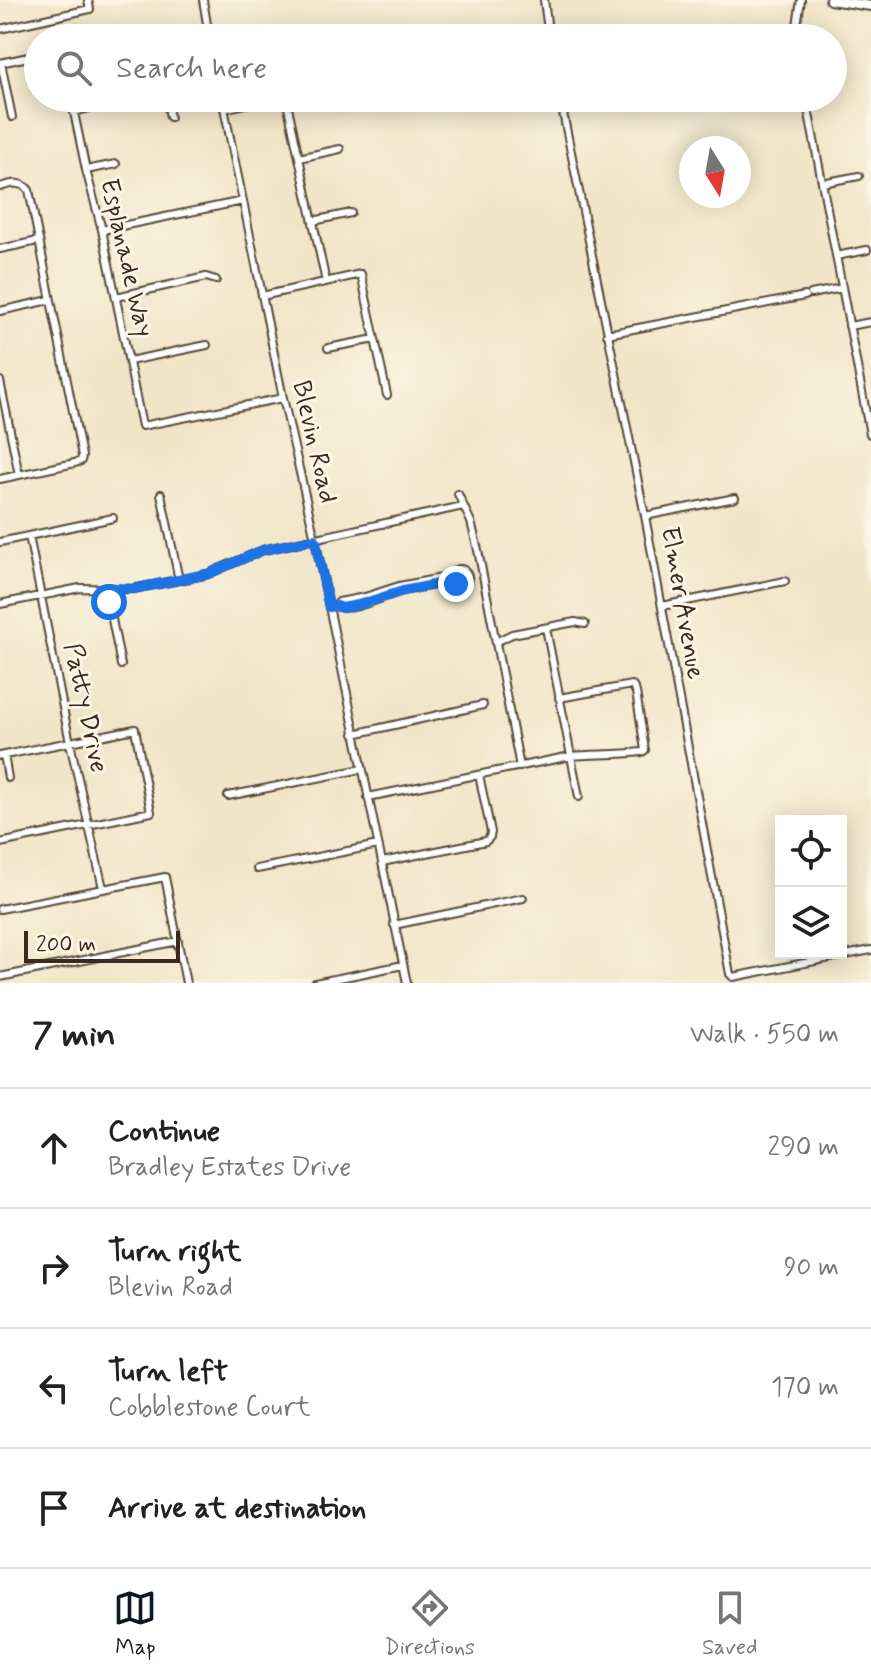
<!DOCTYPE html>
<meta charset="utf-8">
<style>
:root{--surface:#fff;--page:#f2f2f2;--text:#222;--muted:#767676;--line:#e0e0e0;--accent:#111827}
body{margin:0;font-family:Mynerve,sans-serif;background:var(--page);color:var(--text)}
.controls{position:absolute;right:24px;bottom:24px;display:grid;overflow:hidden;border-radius:0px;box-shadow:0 4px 20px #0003}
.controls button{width:72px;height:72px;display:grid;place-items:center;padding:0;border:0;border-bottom:2px solid var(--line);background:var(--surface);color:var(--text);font:40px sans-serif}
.compass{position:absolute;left:679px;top:136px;width:72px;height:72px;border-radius:50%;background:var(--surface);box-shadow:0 4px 20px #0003;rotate:169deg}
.scale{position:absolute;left:24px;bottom:20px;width:156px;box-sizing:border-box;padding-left:8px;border:4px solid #3b2a1e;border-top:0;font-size:22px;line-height:28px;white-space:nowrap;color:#3b2a1e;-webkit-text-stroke:6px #fcf5e5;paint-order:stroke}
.stop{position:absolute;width:24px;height:24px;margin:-18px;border:6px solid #1a73e8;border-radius:50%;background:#fff}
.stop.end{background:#1a73e8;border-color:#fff;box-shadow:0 2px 8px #0008}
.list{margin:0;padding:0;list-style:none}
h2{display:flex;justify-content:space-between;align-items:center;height:104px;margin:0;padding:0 32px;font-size:34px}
h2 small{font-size:26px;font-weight:400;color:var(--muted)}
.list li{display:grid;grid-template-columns:52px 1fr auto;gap:24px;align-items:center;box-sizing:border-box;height:120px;padding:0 32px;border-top:2px solid var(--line)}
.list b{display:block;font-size:30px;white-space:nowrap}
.list p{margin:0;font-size:26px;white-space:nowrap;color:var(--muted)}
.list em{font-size:26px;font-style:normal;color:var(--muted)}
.icon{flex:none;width:44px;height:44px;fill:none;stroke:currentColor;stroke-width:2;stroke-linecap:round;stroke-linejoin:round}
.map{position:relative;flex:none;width:871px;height:983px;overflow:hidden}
.search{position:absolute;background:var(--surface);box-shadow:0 4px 20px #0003;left:24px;right:24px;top:24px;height:88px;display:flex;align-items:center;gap:20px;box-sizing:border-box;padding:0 28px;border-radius:44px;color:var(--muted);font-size:30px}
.sheet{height:584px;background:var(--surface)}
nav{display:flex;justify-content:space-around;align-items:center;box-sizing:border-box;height:112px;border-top:2px solid var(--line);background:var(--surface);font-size:22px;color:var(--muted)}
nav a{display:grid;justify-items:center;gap:4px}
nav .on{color:var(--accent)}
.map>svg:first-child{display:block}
</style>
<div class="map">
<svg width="871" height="983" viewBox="0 0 871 983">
<rect width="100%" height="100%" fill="#fcf5e5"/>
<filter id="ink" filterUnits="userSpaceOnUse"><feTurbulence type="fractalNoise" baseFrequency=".0125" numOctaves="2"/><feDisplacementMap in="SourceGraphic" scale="16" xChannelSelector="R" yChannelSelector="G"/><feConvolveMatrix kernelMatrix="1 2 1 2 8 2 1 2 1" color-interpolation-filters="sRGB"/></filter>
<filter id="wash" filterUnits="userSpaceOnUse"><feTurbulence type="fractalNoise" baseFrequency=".006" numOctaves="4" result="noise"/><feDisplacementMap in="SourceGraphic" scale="32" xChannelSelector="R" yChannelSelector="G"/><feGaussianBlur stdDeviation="1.8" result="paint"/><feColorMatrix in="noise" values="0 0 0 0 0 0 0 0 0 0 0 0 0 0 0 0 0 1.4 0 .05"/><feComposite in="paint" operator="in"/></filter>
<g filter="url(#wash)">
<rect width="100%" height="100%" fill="#f0e5c7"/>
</g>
<g filter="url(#ink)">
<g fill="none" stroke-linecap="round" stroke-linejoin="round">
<!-- minor casing -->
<g stroke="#564637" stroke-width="10">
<path id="minor" d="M203,0L209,36
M544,0L549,38
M0,29L90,9L88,0
M118,38C150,31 176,32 209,35
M795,38L801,0
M0,63L38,55
M1,63L12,117
M71,98L86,170L102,230L142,426L283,398
M166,98L170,117
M222,98L283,398L315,539L407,983
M286,98L326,282
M560,98L645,516L730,974L733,977L871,950
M806,98L870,434
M224,109L272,98
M74,112L105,104
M299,158L340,149
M86,170L116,164
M822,183L859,176
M0,187C11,184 21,180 29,190L82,456L81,461L75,463L0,479
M313,221L351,213
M102,230L243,201
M0,249L38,241
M836,256L867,250
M811,294L842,288
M262,296L361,274L387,395
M116,297L206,277L216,280
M0,311L50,300
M849,326L871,322
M607,334L805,296
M328,348L375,339
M129,361L207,345
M0,381L19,475
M161,494L179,580
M458,494L471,522L478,550L520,767
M645,516L735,498
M29,536L70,743L103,888
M0,542L113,518
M452 577a8 8 0 1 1 16 0a8 8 0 1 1-16 0Z
M110,588V609L121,665
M0,604L80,588L133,589L179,580L208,574L263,550L463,506
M337,606C352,613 386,595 403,591C419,587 436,585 453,581
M662,606L785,581
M329,607L337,606L339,602L365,597L399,586L452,576
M546,628L579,797
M496,642L512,634L575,622L585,624
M354,734L483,705
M4,755L8,778
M0,756L135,729L151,812L0,843
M228,796L362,769
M368,797L571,756C595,754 618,755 642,752L645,750L636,692L632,685L559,698
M382,862L486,841L490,837L491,832L479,775
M257,869L378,845
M0,909L165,877L186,983
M394,925L523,898
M0,977L178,941
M315,983L403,965"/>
</g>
<!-- major casing -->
<g stroke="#564637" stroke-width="12">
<path id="major" d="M830,0L871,6"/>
</g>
<!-- minor -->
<use href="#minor" stroke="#fff" stroke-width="6"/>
<!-- major -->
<use href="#major" stroke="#fff" stroke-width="8"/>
</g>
</g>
<g fill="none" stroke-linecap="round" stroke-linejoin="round" filter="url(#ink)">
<!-- route -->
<path stroke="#1a73e8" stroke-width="10" d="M109,602L110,588L133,589L208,574L263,550L315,539L329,607L337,606L342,608L358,605L403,591L453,581L456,584"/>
</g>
<g text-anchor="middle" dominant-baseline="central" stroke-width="6" stroke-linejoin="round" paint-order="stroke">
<!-- street labels -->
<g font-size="26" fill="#3b2a1e" stroke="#fcf5e5">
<text transform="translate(126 258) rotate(77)">Esplanade Way</text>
<text transform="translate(314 442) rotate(77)">Blevin Road</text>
<text transform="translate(682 603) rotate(80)">Elmer Avenue</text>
<text transform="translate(85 708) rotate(78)">Patty Drive</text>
</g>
</g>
</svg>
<div class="controls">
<button><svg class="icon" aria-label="locate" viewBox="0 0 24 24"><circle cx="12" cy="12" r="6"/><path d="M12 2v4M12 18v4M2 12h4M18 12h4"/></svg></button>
<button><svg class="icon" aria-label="layers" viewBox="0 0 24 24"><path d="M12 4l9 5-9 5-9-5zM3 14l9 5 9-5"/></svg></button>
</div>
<svg class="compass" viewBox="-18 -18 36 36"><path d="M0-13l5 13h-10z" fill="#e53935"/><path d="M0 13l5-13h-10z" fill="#767676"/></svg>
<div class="scale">200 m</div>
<div class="stop" style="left:109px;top:602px"></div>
<div class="stop end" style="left:456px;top:584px"></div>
<div class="search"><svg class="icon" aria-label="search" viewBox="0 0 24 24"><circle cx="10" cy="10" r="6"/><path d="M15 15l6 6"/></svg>Search here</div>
</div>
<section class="sheet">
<h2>7 min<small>Walk · 550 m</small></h2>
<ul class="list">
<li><svg class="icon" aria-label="ahead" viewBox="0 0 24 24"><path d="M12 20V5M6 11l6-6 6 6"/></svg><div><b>Continue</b><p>Bradley Estates Drive</p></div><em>290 m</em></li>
<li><svg class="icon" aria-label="right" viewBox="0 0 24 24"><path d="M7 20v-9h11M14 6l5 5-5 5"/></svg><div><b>Turn right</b><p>Blevin Road</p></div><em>90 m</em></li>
<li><svg class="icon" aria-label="left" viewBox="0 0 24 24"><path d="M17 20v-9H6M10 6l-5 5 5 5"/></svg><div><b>Turn left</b><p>Cobblestone Court</p></div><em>170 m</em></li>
<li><svg class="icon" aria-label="arrive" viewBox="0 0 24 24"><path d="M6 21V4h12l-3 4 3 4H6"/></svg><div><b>Arrive at destination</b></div></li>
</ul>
</section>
<nav>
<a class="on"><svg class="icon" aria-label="map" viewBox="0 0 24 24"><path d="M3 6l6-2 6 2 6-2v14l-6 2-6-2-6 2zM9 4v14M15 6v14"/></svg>Map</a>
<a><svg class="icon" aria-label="directions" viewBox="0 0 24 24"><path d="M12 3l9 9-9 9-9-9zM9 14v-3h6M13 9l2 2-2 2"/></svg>Directions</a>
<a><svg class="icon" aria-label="saved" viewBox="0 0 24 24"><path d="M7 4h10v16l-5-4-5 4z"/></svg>Saved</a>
</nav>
